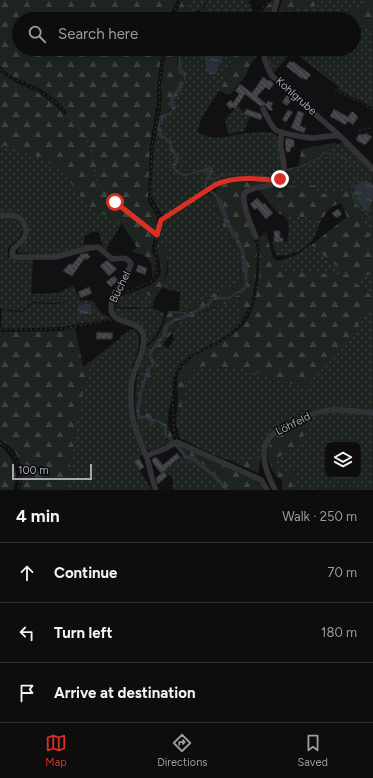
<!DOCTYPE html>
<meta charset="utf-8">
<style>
:root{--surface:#0d0d0e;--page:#161617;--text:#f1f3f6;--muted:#9a9c9e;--line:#2d2d2e;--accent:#d93025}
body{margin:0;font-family:Figtree,sans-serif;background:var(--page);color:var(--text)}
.controls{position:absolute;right:12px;bottom:12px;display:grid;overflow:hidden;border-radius:8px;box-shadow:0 4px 16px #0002}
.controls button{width:36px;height:36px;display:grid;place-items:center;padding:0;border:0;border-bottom:1px solid var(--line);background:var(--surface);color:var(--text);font:20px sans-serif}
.scale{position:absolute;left:12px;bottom:10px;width:80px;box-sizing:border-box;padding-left:4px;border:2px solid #a4a6b2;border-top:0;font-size:11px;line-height:14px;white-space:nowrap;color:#a4a6b2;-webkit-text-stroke:3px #0c0c0d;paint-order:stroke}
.stop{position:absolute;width:12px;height:12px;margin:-9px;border:3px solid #d93025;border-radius:50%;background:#fff}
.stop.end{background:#d93025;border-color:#fff;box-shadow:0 1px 4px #0008}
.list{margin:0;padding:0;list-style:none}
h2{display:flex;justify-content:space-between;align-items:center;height:52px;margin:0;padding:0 16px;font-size:17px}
h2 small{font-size:13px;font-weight:400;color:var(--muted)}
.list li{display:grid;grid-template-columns:26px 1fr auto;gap:12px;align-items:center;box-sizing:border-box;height:60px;padding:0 16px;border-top:1px solid var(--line)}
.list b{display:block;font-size:15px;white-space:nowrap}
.list em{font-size:13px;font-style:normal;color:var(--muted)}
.icon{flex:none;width:22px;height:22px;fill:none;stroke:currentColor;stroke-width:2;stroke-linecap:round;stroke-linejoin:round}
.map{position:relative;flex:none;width:373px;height:490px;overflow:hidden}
.search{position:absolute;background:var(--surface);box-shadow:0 4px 16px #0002;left:12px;right:12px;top:12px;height:44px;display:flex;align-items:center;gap:10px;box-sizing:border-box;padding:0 14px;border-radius:22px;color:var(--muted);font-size:15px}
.sheet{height:232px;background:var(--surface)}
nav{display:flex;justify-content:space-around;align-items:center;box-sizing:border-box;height:56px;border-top:1px solid var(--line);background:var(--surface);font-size:11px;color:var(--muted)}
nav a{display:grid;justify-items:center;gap:2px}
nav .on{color:var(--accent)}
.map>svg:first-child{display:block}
</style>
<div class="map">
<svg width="373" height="490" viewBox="0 0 373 490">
<defs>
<pattern id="grass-dots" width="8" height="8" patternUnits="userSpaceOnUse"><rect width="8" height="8" fill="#1e2520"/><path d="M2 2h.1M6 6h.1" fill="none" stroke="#3c423e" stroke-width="1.8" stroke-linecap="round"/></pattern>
<pattern id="forest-firs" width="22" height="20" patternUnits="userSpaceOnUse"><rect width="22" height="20" fill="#1e2520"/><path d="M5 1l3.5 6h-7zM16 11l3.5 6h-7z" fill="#3c423e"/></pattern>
<pattern id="water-ripples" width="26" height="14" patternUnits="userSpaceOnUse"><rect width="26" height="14" fill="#2c323a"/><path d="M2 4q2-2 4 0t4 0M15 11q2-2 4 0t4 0" fill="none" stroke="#484d54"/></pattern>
<pattern id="building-back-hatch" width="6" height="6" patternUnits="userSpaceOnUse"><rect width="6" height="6" fill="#414145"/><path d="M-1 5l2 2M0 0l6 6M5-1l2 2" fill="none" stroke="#59595d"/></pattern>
</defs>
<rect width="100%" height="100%" fill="#111113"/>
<!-- grass -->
<path fill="url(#grass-dots)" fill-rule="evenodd" d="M191,0H207C202,12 198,12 186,12Z
M208,0H247L250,5L253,16L250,19H230L217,14L214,19H187L188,14H197L205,7Z
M324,0H367L368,3L335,19H275L279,10L312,8Z
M373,24V107L338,90L339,87L292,51L273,74C268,66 267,58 266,49H354V39L364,29Z
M181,49H204L206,71L223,56V49L238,50L231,63L219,91L202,117L197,132C204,135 210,138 218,138C229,137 269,127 277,135C280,138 278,143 278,147C278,150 280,152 281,155C283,163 282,173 277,179C260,177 241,176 225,178C218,179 213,184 208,188V179C215,179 220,176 227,175C239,174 253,175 265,176C270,176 273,178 278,176L279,171L275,177C260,175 227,171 214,178L211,177V167C198,170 184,180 175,167C184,156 177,157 173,148C172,146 172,143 172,141C159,133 160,131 163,118L175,110L171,103L182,90L187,75L182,68Z
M238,105L244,114L250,116L244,131L228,134L225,120Z
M157,129L159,137L167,140L170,144V149L176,158L171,167L188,177L197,173L210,171L204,182V188L206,190L168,215H162L151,195L154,146Z
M333,143H336L337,144L344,143L373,173L372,203L373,199V219C369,216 365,215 362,212C358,208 350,191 352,186C354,182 357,178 360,175C352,162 344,155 329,153Z
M0,144L43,159L64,173L79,195L91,208L122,223L105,251L103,248L99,233L93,231L85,236L83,244L92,245L60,255L17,253L24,241V220L0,214Z
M323,154C339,153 350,161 359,175L351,187L348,184L340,193L317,194L316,185L270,187L290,169L298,168L315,160L320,159Z
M206,192L212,197L223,227L239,254L241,281L179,312L180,292L162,288C169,278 169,257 166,246L156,249L162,223L169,217Z
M358,208L363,214L373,219V243Z
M283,215L321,220C319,226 317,233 313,239C308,249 287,258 276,255L272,242H287C289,232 291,223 283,215Z
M0,217C9,218 22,218 22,230C22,233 21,236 18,239C16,242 11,244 9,247C7,251 8,253 8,257L33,259L31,294L57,293L73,286L80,299L55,303L32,302L22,311L0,309Z
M311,245L348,276L281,271L278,261L294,256Z
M373,272V297L354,280Z
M130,293L146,294L154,299L153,307H115L117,298Z
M238,297L240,323C236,327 232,332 227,335C210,348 187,351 176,371C171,378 173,387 172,395C171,403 168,411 168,420L142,411L145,394L159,366L155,356L163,345L168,349L174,340L172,333L177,325L210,309L230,302Z
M80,299L81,301L89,300L94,302C99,309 100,314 109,317L110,319L62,327L1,329L2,310L22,312L33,303L55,304Z
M373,302V411L328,408L315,410L278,428L262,448L261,458C252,460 242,464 233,461C214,457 197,446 180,438L176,425L181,406L186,380L192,371L203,366L227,368L239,367L305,388L314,377L346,345Z
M141,307L153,308L164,313C163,325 155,339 145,346L144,333L121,318L115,313V308L134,309Z
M134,329C145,342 135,355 132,369C127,392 133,433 143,454L134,462L152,490H66L78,414L91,361L130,330Z
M149,345L153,349L149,355L152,363L139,392V399L136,408L150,422L155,421L164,425L166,439L171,442L151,451C136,447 134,400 136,388C137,374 141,361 144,348Z
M328,412H341L373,415V490H297L292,487L296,468L285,479L271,462L302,442L307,419ZM328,445H358V475H328Z
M182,456L185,459H192L216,480L225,490H173V480L170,474L167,476L164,471Z"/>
<!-- forest -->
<path fill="url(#forest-firs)" d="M0,0H177L168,19H19V49H162L157,85V102L150,145L148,202L157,216V230L151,249L155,259V273L152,278C154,268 151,257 140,254C136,253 135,254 131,251L137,248L122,223L91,208L79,195L64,173L43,159L0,144V72L18,84L36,91L54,104L65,115L68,113C60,103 50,95 39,88C26,81 9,78 0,66Z
M182,0H191L184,19H173Z
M272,0H274L269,19H256Z
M282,0H324L312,8L279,10Z
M367,0H373V24L364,29L354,40V19H335L368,3Z
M166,49H177V62L183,75L184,81L177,88L171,99L173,109L160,116L157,129L162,103L161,86Z
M238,49H262L249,67L246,75L230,95L219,91L231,63Z
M333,143L329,153L322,152L319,158L315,159L299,166L301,149Z
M262,181L269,183L244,190L242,199L257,249L256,278L251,304L240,323L238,297L230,302L209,309L177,325L155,356L159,366L145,394L142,411L168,420L167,424L174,440L167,435V424L148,416H141L139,409L142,400V393L151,368L155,364L151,355L158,344L167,336L168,327C179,319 194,314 207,307C212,305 213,300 219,299C222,298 226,299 229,300L246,290L242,245L230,223L222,200L214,194L218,186L225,183Z
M348,184L351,187V191L373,243V272L354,281L373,297V302L346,345L314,377L305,388L239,367L227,368L203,366L192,371L186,380L181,406L176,425C176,416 178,406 178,397C178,388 175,382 179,373C185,359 199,353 212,347C223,341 233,335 242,326C260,308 261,263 259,238L266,232L273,258L278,261L282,271L347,275L311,245L347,217L341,203L331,207L321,220L279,214L259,190L270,187L316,185L317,194L340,193Z
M212,196L216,198L226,225L241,252L242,269L244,273L245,286L230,296L224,297L219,296L211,299L205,305L186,315L185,312L181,311L183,309L241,281L239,254L223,227Z
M166,246L168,256L164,285L154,299L146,294L130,293C157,284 168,279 156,249Z
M167,312C172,312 179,312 184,313L186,315L175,318L163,329L162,336L156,342L153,349L149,345C159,337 165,324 167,312Z
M75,327L83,367L91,361L78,414L66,490H20C25,470 20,449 0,440V332L62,331Z
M307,419L302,442L272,462L285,479L296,467L292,486L297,490H282V481C273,473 273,472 269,461C261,437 290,427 307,419Z
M178,445L257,480L263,490H229L219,478L195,457L187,455L181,450Z
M0,446C15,458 19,471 13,490H0Z
M261,458L258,473L233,462H242Z"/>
<!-- water -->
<path fill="url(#water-ripples)" d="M177,49H181L182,68L187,74L182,90L172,102L176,106L175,110L163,118V125L161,124C159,133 165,137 172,141C172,143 172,146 173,148C177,157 184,156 175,167C184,180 198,170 211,166L213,171L211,177L214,178C229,170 259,175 275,177L279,171L280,172L276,178C262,177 223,170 214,180H208L207,186L222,200L230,223L242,245L245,255L248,270L246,290L242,293L237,294L229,300L220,299L213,301L209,306L188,317L175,322L168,327L167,336L158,344L151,355L156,364L151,368L142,393V400L139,409L141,416H148L167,424V435L174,440L171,442L164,435V425L155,421L152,426L150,425V422L147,419H138L136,408L139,399V392L147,368L152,364L148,355L156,342L162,336L163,329L167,323L175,318L185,315L184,313H173L167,311C173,311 179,311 185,312L187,314L205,305L211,299L219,296L224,297L230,296L245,286L244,273L242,270L241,252L226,225L216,198L204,188V182L209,171C205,173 201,172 197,173C184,178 180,178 171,167L176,158C174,156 173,154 171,152C165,144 176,144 159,137L157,129L160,116L173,110L168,104L177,88L184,81L183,75L179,73Z
M204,49H223V56L216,74H209L206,71Z
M322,152C341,154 350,158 360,175L353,184L351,188L352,191L360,209L373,219C359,212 353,203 350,187L359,175C351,161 339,153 323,154L320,159C312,160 306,166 298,168C293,169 291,168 286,172V169C291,167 295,168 300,166C307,164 312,159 319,158Z
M366,180L373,185V199L368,211H365C361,207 352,193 355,187C357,183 362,181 366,180Z
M82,304H90L91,306L92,313L81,315L79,314L78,307Z
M178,445L187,455L195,457L219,478L229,490H225L216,480L192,460L185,459L175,446Z"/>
<!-- building -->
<path fill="url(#building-back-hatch)" stroke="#2c2b2e" d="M290,61L292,63L293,61L311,75L306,80L303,78L302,79L286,66Z
M263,77L268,81L270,80L274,84L269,90L266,87L257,96L266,104L268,101L273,103L271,108L273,110L272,111L268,109L265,105L260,106L245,94L235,109L233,107L230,109L226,104L231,100L233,103L239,94L235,91L240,84L252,93Z
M287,95L292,99L287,106L282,102Z
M246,109L261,114L262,116L261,120L244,114Z
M334,109L348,117L352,111L358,117L353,125L348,121L345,125L330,116Z
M288,110L293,112L286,122L282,120Z
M298,111L304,113L300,126L306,128L304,133L291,128Z
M366,133L372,137L365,145L356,140L359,134L363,135Z
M286,138L294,140V147H291L290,152H286L285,142Z
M257,198L263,204L264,203L273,213L266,219L257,208L255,210L250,204Z
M338,209L342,214L337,218L336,216L335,217L332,213Z
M274,231H280V238H283V242H274Z
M87,253L90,257L86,260L85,258L72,276L63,271L70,263L72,265L81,254Z
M107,260L117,269L109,276L100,266Z
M138,265L147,268L145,275L136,271Z
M114,276L118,280L111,287L106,282Z
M89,287L92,293L81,298L78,292Z
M97,332L113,333L112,339H96Z
M177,453L180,457L164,471L167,476L158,484L156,478L163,472L161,473L153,463L152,459L156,457L163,465Z
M139,458L144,467L140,470L134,462Z"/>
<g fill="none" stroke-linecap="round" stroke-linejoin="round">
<!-- path -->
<path stroke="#39393e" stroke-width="1" stroke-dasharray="2 3" stroke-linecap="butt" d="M249,0L254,16
M170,19L180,0
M253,19L269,0
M0,69C11,79 25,83 37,90C49,96 61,107 70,117C78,126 86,135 90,147C94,158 92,171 98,182C108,201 140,221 157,235
M335,90L373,109
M359,131L373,127
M161,220L150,199L152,145L160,103L159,86L164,49
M122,291H129L152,281L157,273L155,245L161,220L215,185L224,180L267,179
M0,330L62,329L111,320
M175,436C173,427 174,418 173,409C173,401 172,392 173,384C173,381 175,376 177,373C187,352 211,349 228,336C255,316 265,274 257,242
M0,443C18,453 23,471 18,490"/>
<!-- minor -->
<path stroke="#333337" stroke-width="5.5" d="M272,19L277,0
M264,49C263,59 267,67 272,76L340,136L373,169
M263,109C267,116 270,125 276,130C281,134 308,138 315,138C324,137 331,135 340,136
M0,215C5,215 14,215 19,218C25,222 28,231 24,238C21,242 16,246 13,249L12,254L15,257H56L89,248L98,247L112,259C120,259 126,255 131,264C127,278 111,293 111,307C111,326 137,318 143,334C147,347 134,368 132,381C131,387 131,393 131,399C131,421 138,436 146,455C150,466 151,479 156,490
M256,237C251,224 243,209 244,194C250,186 264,188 273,184C290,174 283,163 281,148C280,143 281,137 282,132
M146,456L164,449L177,442L255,477L261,480L267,490
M275,490C270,479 264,468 264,455C264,451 265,444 268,440C275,428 316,411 330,410C344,409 359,412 373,413"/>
</g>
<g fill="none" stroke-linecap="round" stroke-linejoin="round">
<!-- route -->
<path stroke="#d93025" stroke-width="5" d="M115,202L157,235L161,220L215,185C233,176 258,178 278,181L280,179"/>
</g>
<g text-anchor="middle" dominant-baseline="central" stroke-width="3" stroke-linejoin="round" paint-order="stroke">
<!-- street labels -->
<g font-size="11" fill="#a4a6b2" stroke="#0c0c0d">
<text transform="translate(296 96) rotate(42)">Kohlgrube</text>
<text transform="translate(120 287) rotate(-64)">Büchel</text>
<text transform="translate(293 424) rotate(-27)">Löhfeld</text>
</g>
</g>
</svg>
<div class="controls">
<button><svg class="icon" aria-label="layers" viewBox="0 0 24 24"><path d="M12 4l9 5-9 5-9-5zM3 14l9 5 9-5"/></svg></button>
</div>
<div class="scale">100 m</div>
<div class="stop" style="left:115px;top:202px"></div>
<div class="stop end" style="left:280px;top:179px"></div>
<div class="search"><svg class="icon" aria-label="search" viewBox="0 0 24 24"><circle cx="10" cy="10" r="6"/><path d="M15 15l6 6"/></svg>Search here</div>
</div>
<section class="sheet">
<h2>4 min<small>Walk · 250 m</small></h2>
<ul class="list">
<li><svg class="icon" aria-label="ahead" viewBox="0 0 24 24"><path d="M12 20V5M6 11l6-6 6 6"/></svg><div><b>Continue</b></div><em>70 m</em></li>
<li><svg class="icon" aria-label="left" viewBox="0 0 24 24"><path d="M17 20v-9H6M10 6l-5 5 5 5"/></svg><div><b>Turn left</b></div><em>180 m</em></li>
<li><svg class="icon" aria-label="arrive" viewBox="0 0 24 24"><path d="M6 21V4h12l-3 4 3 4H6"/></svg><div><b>Arrive at destination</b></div></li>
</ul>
</section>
<nav>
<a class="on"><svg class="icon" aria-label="map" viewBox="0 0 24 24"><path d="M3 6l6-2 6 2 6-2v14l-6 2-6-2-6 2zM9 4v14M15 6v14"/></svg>Map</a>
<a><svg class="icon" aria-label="directions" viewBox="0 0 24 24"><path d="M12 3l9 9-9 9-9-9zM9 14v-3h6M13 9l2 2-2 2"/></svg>Directions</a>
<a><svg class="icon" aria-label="saved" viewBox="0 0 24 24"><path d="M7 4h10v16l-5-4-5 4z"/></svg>Saved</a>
</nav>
